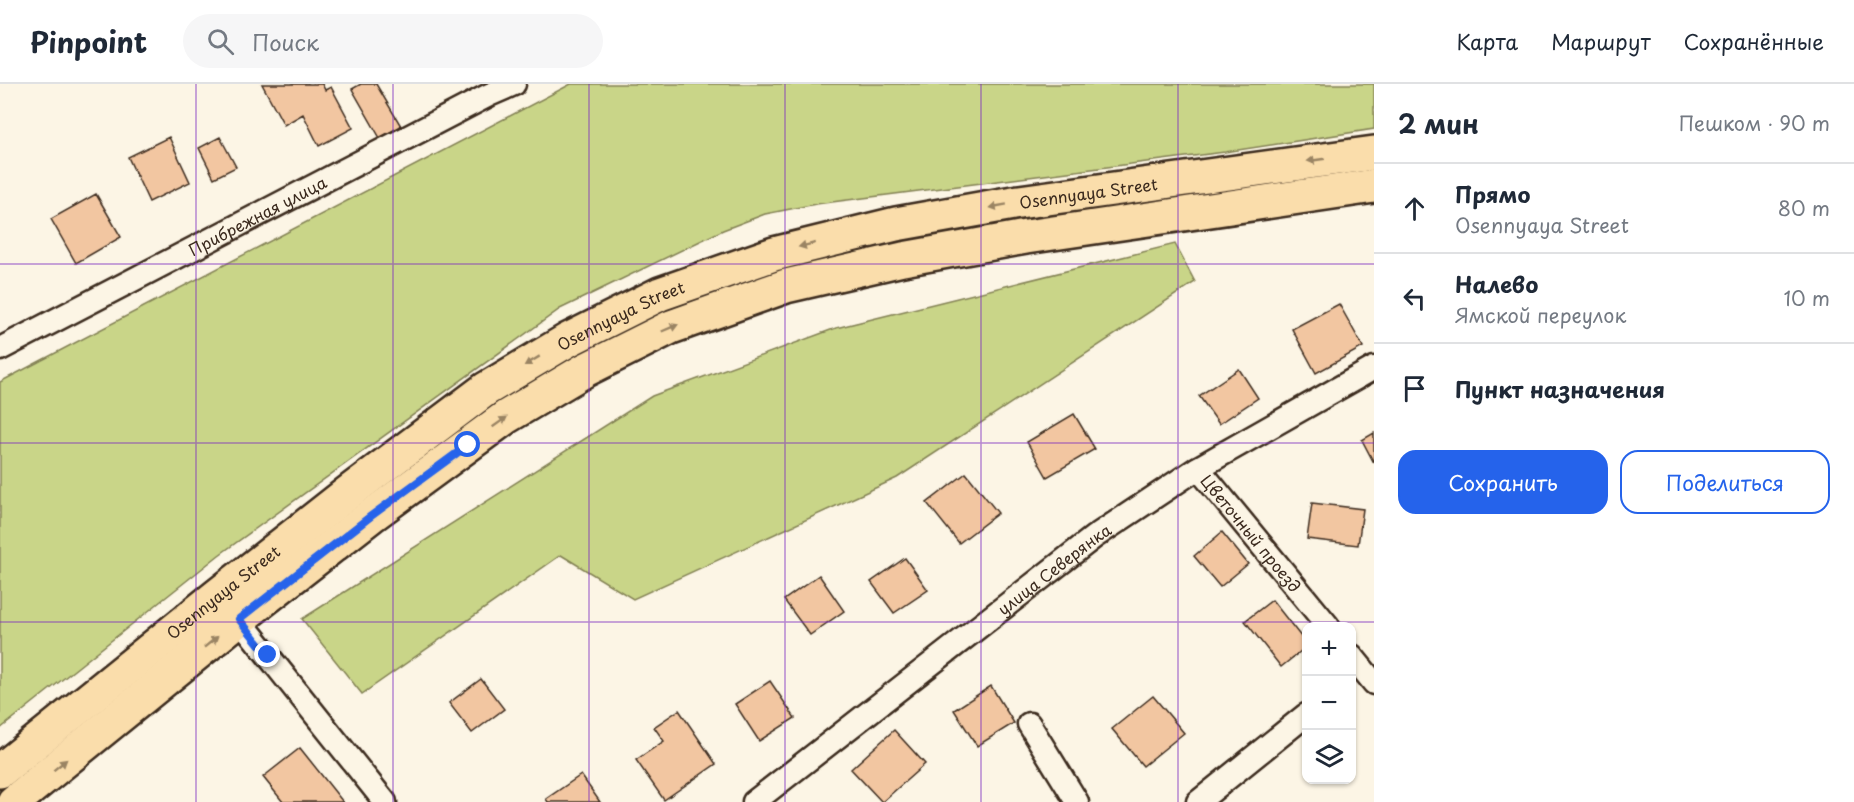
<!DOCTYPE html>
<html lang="ru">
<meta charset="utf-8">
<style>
:root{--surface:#fff;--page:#f6f6f7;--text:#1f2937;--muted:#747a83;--line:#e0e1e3;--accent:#2563eb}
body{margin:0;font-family:"Playpen Sans",sans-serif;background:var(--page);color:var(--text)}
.controls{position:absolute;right:18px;bottom:18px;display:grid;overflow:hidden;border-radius:12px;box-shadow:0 2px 4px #0004}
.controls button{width:54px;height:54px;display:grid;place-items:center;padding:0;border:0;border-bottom:2px solid var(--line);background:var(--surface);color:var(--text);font:30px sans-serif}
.stop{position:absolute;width:18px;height:18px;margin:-14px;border:4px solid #2563eb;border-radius:50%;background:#fff}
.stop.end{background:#2563eb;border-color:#fff;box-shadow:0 2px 6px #0008}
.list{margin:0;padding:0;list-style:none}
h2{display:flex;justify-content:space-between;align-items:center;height:78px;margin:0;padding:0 24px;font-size:26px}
h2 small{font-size:20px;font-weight:400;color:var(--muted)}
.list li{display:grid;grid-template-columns:39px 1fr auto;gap:18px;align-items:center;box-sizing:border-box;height:90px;padding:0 24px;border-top:2px solid var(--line)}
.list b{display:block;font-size:22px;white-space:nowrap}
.list p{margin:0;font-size:20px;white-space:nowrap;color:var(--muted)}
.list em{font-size:20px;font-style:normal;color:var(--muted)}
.actions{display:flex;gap:12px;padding:18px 24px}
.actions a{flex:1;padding:14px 0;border:2px solid var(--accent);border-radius:18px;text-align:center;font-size:21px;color:var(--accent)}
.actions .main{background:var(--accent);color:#fff}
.icon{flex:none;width:33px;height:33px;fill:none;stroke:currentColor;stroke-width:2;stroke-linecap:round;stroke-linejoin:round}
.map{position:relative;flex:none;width:1374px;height:718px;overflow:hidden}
header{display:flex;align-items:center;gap:36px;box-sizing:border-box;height:84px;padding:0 30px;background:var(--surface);border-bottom:2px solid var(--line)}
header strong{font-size:28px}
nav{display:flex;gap:33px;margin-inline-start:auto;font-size:21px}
.search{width:420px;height:54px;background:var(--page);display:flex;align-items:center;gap:15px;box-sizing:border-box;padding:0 21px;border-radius:33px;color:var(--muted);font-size:22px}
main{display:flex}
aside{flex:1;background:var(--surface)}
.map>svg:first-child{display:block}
</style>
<header>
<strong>Pinpoint</strong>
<div class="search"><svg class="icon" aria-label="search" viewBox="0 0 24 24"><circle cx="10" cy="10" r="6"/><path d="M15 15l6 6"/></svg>Поиск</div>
<nav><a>Карта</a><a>Маршрут</a><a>Сохранённые</a></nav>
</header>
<main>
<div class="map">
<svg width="1374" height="718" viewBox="0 0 1374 718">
<rect width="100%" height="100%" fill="#fcf5e5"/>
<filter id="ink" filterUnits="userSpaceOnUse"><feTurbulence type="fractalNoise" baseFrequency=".0167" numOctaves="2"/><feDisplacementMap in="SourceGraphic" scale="12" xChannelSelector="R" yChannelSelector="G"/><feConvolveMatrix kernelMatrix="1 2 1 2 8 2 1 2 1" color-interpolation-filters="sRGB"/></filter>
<g filter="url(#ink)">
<!-- green -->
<path fill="#c9d588" stroke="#828053" stroke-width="1.5" d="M571,0H1374V45L1225,68L816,120L765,130L723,146L560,225L219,471L0,645V298Z
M1175,160L1195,198L897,394L633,515L561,471L362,610L302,535L652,312L836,244Z"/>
<!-- building -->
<path fill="#f2c6a1" stroke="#3b2a1e" stroke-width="1.5" d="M262,0H322L325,6L331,3L353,44L319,62L303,30L284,41Z
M361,0H376L401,42L380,54L352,5Z
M169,53L190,98L149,118L128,73Z
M220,53L236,83L214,94L199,64Z
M96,110L121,153L76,179L51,135Z
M1339,220L1363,263L1316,289L1292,245Z
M1239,285L1258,314L1219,340L1199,312Z
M1074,330L1095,365L1047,393L1027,358Z
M1374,349V379L1362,356Z
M966,389L998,429L959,459L927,419Z
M1312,419L1363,425L1358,461L1307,455Z
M1222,448L1248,480L1220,503L1194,472Z
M905,474L928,506L894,529L871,498Z
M819,491L844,527L810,551L784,516Z
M1272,516L1306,559V563L1281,583L1245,537Z
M481,595L504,625L472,649L449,619Z
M770,597L795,634L759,657L735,620Z
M991,602L1014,639L977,662L954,626Z
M1153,612L1184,649L1143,682L1112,645Z
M679,626L716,680L664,716L636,676L664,657L654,643Z
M894,646L925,680L882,718L851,685Z
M300,664L343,718H283L263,693Z
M581,691L600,718H548L546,715Z"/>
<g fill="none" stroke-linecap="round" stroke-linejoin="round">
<!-- street casing -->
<g stroke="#3b2a1e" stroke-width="27">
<g id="street">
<path id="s1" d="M0,265L489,11L514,0"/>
<path id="s2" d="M1198,384L1328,542"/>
<path d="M239,535L385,718"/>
<path d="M1352,572L1374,599"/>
<path d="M1029,640L1077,718"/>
<path id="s3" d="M754,718L1094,453L1198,384L1374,284"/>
<path d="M1198,718L1306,631"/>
</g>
</g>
<!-- primary casing -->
<g stroke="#3b2a1e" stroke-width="38">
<g id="primary">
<path id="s4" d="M0,687L218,511L349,408L486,305L568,256L660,210L774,170L896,140L1019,118L1374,69"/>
<path d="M14,718L239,535L371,432L506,333L585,286L671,243L786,202L903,175L1026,153L1374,102"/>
</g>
</g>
<!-- street -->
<use href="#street" stroke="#fcf5e5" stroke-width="22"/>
<!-- primary -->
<use href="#primary" stroke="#faddab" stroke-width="33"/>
</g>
<!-- one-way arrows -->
<defs><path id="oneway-solid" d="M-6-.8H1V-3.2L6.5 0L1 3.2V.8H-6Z" transform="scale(1.5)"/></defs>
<g fill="#9a8464">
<use href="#oneway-solid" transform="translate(1316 76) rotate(172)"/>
<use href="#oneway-solid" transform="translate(998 122) rotate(170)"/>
<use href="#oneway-solid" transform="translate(807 161) rotate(166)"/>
<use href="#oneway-solid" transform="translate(670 244) rotate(-23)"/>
<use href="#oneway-solid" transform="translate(532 277) rotate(149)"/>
<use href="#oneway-solid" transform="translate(500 338) rotate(-35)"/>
<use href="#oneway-solid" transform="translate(211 558) rotate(-39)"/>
<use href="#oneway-solid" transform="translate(60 681) rotate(-39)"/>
</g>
</g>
<g fill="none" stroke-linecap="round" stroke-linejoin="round" filter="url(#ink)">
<!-- route -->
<path stroke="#2563eb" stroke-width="8" d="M268,571L239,535L371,432L468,361"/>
</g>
<!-- grid -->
<path fill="none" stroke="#7b2cbf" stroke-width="1.5" stroke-opacity="0.55" d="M196,0V718M393,0V718M589,0V718M785,0V718M981,0V718M1178,0V718M0,180H1374M0,359H1374M0,538H1374"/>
<g text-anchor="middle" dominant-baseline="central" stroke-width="5" stroke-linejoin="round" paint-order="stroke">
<!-- street labels -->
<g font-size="16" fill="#3b2a1e" stroke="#fcf5e5">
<text stroke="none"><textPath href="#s4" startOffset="1258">Osennyaya Street</textPath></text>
<text stroke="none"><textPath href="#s1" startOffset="290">Прибрежная улица</textPath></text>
<text stroke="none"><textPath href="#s4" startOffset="772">Osennyaya Street</textPath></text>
<text stroke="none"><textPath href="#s2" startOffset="84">Цветочный проезд</textPath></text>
<text stroke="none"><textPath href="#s3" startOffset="380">улица Северянка</textPath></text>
<text stroke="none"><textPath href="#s4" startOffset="286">Osennyaya Street</textPath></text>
</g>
</g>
</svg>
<div class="controls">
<button>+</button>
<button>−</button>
<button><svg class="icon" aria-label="layers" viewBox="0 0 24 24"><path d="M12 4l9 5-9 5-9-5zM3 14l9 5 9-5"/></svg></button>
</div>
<div class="stop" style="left:468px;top:361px"></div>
<div class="stop end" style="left:268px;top:571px"></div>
</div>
<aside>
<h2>2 мин<small>Пешком · 90 m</small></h2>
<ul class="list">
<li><svg class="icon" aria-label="ahead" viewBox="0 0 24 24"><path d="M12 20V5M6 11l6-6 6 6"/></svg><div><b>Прямо</b><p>Osennyaya Street</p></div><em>80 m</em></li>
<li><svg class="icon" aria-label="left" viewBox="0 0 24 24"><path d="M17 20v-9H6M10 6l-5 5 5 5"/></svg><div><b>Налево</b><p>Ямской переулок</p></div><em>10 m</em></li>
<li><svg class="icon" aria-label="arrive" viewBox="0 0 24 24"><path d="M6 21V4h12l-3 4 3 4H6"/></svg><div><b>Пункт назначения</b></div></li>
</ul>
<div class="actions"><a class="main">Сохранить</a><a>Поделиться</a></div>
</aside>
</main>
